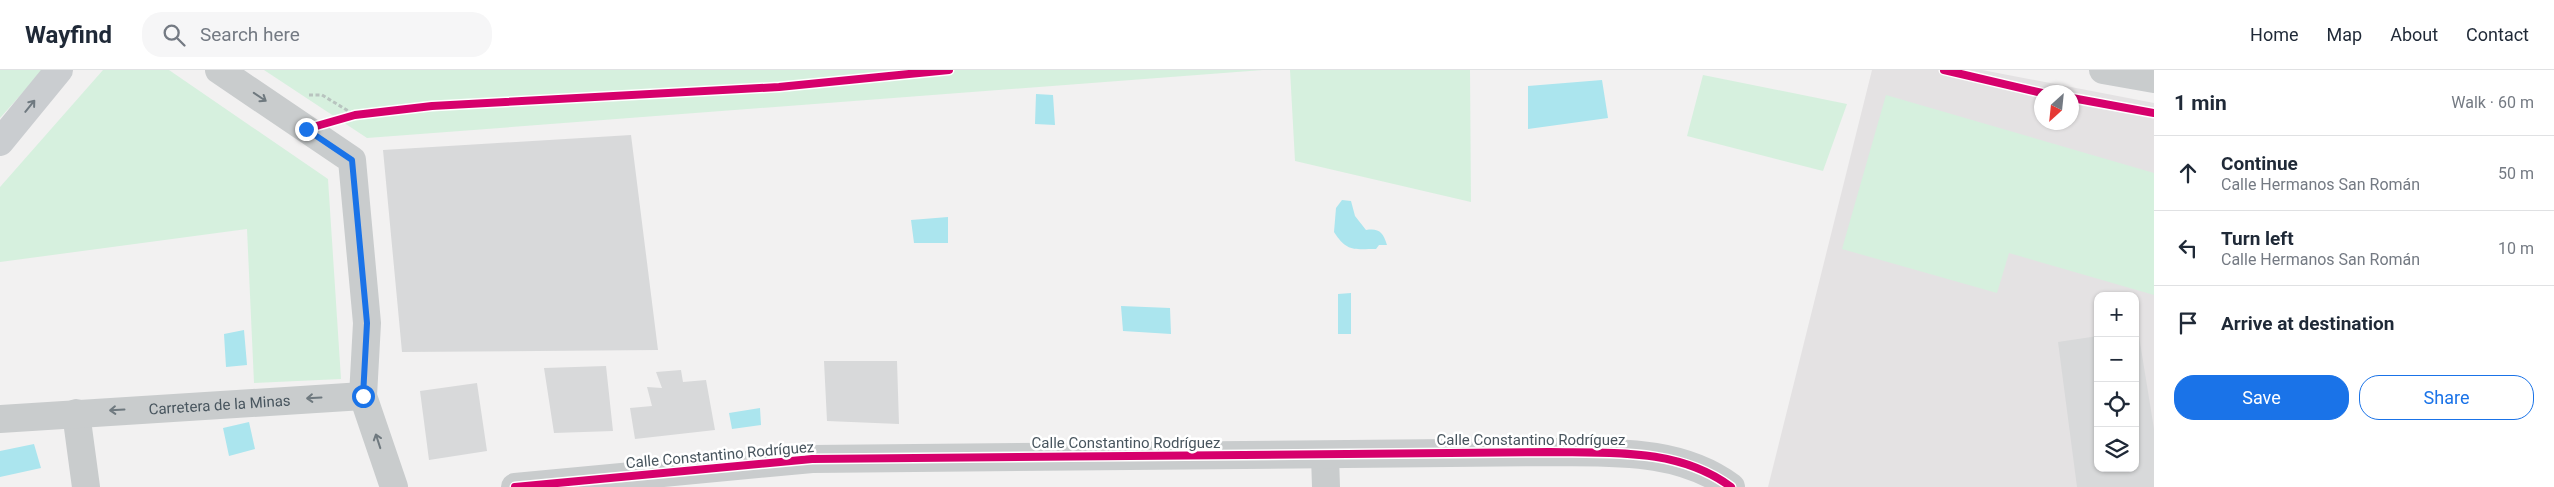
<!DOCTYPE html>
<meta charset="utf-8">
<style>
:root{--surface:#fff;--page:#f6f6f7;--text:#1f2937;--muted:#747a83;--line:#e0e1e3;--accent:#1a73e8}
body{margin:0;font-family:Roboto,sans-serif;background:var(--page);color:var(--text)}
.controls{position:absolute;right:15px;bottom:15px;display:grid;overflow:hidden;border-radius:10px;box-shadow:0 1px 4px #0004}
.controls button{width:45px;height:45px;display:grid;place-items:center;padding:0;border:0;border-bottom:1px solid var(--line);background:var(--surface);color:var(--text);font:25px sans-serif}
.compass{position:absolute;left:2034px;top:15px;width:45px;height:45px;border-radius:50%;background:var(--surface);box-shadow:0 1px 4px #0004;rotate:207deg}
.stop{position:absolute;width:15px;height:15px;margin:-11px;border:4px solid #1a73e8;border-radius:50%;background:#fff}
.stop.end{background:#1a73e8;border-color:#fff;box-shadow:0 1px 5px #0008}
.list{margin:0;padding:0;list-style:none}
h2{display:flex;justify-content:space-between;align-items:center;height:65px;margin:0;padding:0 20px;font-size:21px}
h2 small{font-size:16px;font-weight:400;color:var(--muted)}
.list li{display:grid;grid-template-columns:32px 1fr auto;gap:15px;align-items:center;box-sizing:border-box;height:75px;padding:0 20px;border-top:1px solid var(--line)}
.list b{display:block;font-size:19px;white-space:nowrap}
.list p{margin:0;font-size:16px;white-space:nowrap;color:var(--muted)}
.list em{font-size:16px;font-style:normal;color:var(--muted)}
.actions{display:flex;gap:10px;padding:15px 20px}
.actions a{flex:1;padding:11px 0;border:1px solid var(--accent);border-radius:20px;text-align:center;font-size:18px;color:var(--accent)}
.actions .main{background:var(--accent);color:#fff}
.icon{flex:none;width:28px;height:28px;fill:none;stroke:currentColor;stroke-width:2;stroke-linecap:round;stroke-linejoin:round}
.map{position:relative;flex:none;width:2154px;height:417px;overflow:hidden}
header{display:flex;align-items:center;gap:30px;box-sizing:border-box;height:70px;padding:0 25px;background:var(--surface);border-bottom:1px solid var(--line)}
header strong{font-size:24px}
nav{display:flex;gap:28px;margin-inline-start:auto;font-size:18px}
.search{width:350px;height:45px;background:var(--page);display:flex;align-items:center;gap:12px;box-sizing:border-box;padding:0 18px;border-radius:20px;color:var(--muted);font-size:19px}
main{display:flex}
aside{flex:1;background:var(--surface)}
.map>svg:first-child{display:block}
</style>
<header>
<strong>Wayfind</strong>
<div class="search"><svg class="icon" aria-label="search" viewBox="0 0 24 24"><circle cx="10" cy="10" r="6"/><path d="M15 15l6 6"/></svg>Search here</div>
<nav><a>Home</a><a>Map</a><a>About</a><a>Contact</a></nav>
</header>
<main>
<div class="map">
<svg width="2154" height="417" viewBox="0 0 2154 417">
<rect width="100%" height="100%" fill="#f2f1f1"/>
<!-- education -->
<path fill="#e4e2e3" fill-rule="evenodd" d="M1872,0H1982L2154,33V417H1768ZM2042,22H2072V52H2042ZM2098,226H2135V398H2098Z"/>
<!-- green -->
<path fill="#d6f0de" d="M0,0H43L0,48Z
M103,0H169L328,109L341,309L254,313L247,159L0,192V117Z
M264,0H1263L367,68Z
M1290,0H1470L1471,132L1295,91Z
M1703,5L1847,34L1823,101L1687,66Z
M1886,25L2154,103V225L2009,183L1997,223L1842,179Z"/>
<!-- water -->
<path fill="#abe5ee" d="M1602,10L1608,48L1528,59V16Z
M1036,24L1053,25L1055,55L1035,54Z
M1342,130L1351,131L1355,146L1366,160C1379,158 1383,162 1387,175H1379L1376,179C1353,179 1347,182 1334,162L1336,138Z
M948,147V173H914L911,150Z
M1351,223V264H1338V224Z
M1121,236L1170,238L1171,264L1123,261Z
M244,260L247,295L226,297L224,264Z
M760,338L761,355L732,359L729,343Z
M249,352L255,379L229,386L223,358Z
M34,374L41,398L0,407V381Z"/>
<!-- building -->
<path fill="#d8d9da" d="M631,65L658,280L402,282L383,80Z
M2135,260H2138L2154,359V417H2077L2058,272L2098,266V398H2135Z
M824,291H897L899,354L827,351Z
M606,296L613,361L554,363L544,298Z
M681,300L683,312L706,310L715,360L635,369L630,338L652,336L647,317L662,318L656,302Z
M477,313L487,381L429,390L420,321Z"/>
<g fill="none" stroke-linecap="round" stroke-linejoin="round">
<!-- path -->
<path stroke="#b8c4bf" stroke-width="3" stroke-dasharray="4 2.5" stroke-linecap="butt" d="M309,25H322L355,45"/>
<!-- minor -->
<g stroke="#c9cccd" stroke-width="28">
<path d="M219,0L352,90L367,253L363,326L394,417"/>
<path d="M2103,0L2154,9"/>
<path d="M76,343L86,417"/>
<path id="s1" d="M0,349L363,326"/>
<path d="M1325,386L1326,417"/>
<path d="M515,417L812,389L1550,382C1611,383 1679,378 1731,417"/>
</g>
<!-- secondary -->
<path stroke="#cacdd0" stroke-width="28" d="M0,72L59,0"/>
<!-- cycleway casing -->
<g stroke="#fff" stroke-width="11">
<path id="cycleway" d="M1944,0L2042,23
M2072,28L2154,43
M306,59L355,45L432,36L779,17L949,0
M515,417L812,389L1550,382C1611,383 1679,378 1731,417"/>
</g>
<!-- cycleway -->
<use href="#cycleway" stroke="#d6006c" stroke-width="8"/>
</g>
<!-- one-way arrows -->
<defs><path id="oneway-shaft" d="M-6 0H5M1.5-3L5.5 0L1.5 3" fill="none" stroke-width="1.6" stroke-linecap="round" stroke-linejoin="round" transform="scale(1.25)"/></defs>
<g stroke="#6f797f">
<use href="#oneway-shaft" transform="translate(260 27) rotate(34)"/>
<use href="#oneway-shaft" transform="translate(314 328) rotate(177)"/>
<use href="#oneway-shaft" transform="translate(117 340) rotate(177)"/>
<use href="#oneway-shaft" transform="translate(378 371) rotate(-108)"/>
</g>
<use stroke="#6f7980" href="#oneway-shaft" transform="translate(30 36) rotate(-51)"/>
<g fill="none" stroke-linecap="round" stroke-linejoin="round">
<!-- route -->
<path stroke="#1a73e8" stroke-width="6" d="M306,59L352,90L367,253L363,326"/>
</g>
<g text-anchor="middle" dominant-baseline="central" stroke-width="5" stroke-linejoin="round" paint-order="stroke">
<!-- street labels -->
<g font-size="15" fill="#48555e" stroke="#fff">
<text stroke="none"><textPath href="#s1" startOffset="220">Carretera de la Minas</textPath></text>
<text x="1531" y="370">Calle Constantino Rodríguez</text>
<text x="1126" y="373">Calle Constantino Rodríguez</text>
<text transform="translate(720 385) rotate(-5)">Calle Constantino Rodríguez</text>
</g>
</g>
</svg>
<div class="controls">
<button>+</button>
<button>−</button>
<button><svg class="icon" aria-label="locate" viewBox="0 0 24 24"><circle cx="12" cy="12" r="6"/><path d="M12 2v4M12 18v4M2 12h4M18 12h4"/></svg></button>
<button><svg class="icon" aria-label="layers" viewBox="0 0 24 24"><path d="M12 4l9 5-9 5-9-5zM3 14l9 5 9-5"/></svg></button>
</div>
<svg class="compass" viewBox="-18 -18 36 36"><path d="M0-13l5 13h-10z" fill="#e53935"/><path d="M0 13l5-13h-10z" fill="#747a83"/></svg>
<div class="stop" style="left:363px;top:326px"></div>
<div class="stop end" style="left:306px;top:59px"></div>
</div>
<aside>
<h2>1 min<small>Walk · 60 m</small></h2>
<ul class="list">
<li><svg class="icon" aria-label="ahead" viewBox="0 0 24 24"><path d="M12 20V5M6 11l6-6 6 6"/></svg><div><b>Continue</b><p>Calle Hermanos San Román</p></div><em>50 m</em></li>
<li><svg class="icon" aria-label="left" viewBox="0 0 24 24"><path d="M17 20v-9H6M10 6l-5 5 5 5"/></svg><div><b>Turn left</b><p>Calle Hermanos San Román</p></div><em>10 m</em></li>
<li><svg class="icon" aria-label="arrive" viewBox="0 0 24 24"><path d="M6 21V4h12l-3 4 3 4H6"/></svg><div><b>Arrive at destination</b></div></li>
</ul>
<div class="actions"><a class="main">Save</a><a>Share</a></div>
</aside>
</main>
